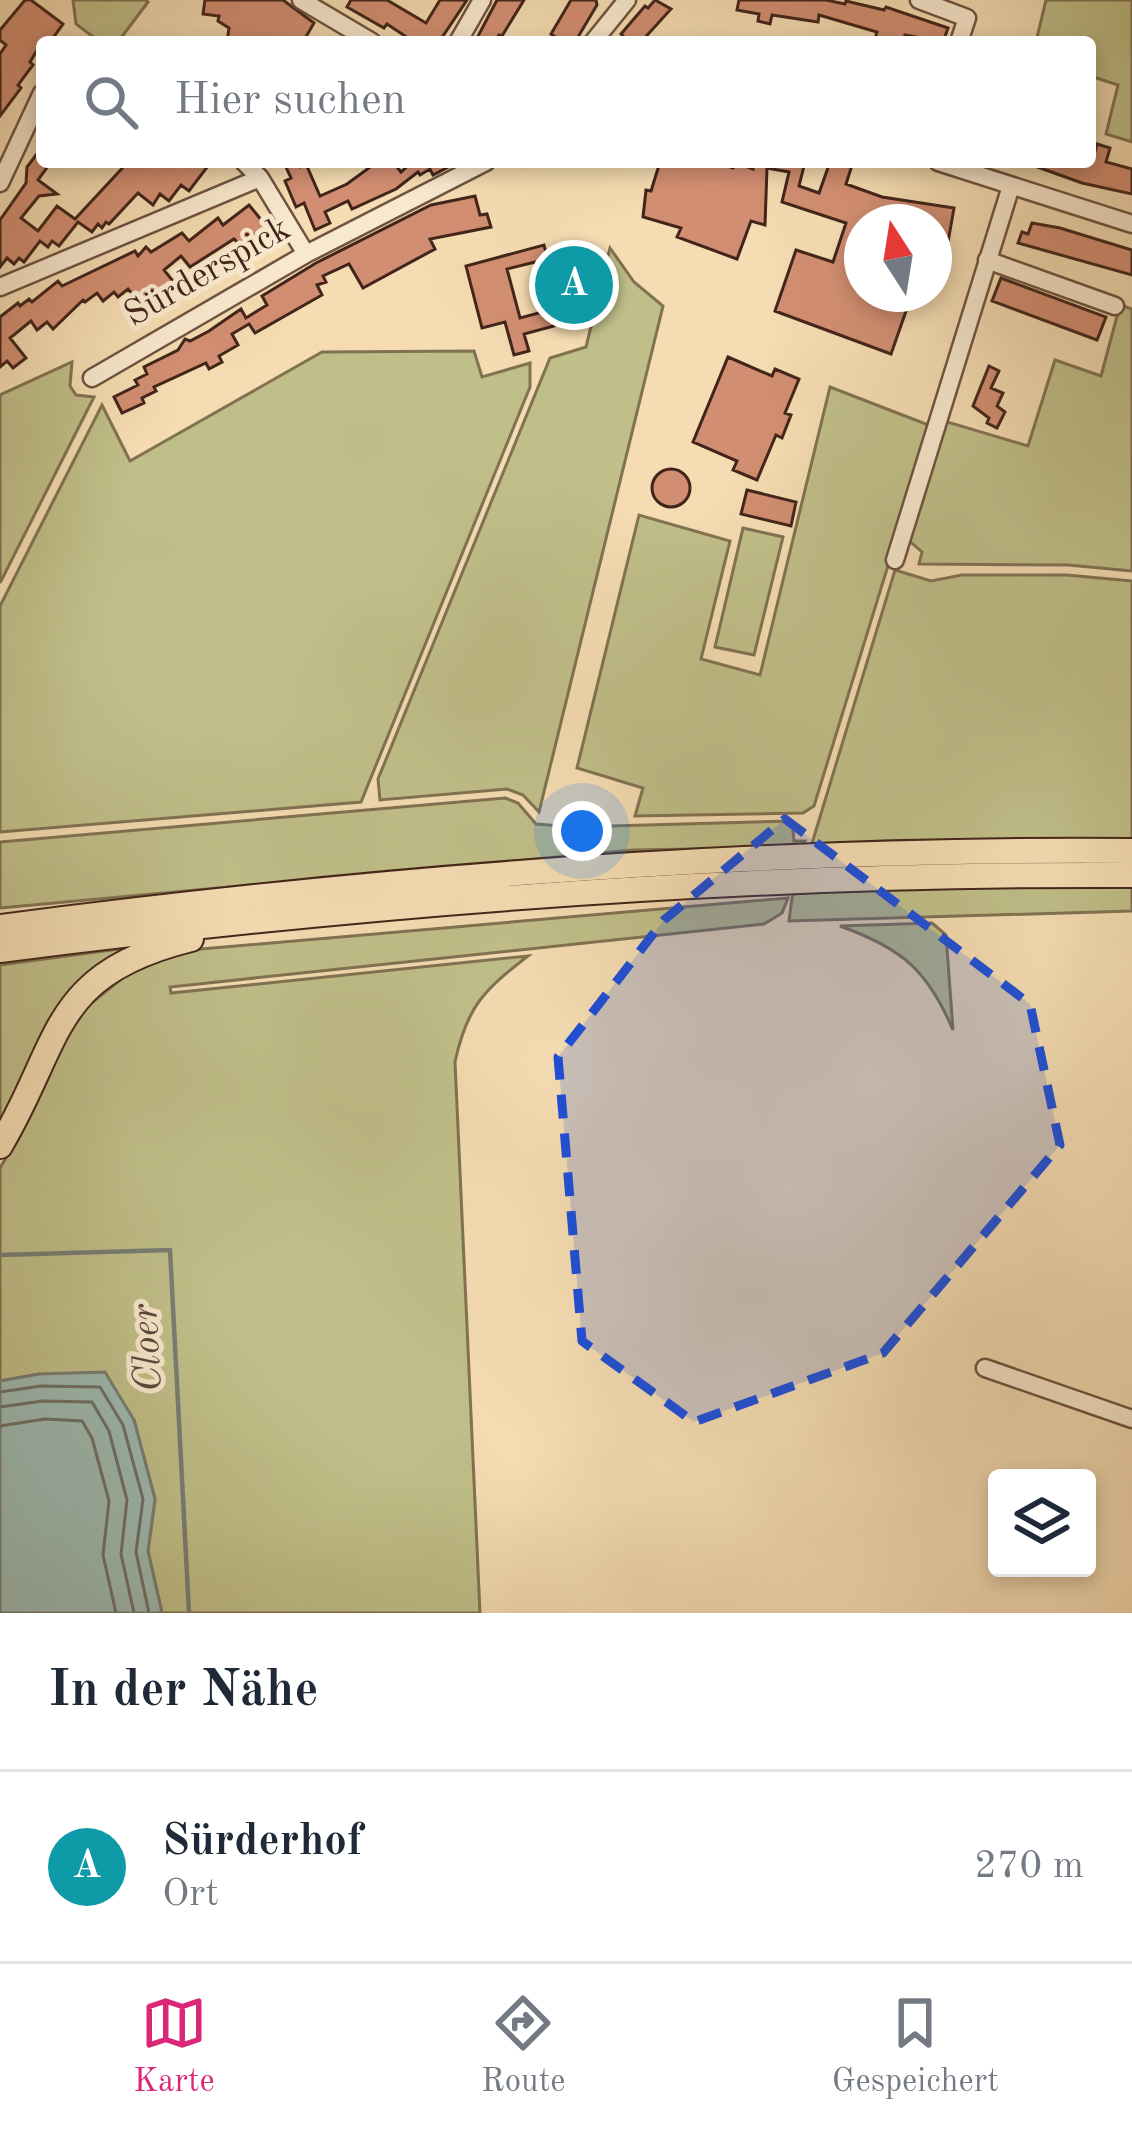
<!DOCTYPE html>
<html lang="de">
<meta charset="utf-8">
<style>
:root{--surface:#fff;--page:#f2f2f3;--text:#1f2937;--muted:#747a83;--line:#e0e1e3;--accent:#db2777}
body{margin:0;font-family:"Old Standard TT",serif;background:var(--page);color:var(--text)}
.controls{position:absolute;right:36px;bottom:36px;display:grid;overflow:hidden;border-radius:12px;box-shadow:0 6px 18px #0003}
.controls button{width:108px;height:108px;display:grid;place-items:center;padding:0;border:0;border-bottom:3px solid var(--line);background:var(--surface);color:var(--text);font:60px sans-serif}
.compass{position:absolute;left:844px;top:204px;width:108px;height:108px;border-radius:50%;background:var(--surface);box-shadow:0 6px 18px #0003;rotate:348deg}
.you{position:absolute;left:582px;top:831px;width:42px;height:42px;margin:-30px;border:9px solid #fff;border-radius:50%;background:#1a73e8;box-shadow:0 0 0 18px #1a73e833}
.badge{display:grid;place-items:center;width:78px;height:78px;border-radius:50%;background:var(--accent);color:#fff;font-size:39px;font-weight:700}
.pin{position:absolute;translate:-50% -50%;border:6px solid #fff;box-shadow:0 3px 12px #0006}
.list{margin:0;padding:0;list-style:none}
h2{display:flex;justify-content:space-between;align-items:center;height:156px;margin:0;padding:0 48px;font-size:51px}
h2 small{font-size:39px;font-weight:400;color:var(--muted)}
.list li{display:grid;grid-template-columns:78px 1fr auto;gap:36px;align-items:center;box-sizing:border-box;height:192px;padding:0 48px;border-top:3px solid var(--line)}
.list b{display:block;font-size:45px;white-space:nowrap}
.list p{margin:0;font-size:39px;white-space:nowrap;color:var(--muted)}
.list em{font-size:39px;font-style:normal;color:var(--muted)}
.icon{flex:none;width:66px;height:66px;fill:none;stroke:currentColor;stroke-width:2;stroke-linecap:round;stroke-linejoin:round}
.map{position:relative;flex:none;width:1132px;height:1613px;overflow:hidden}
.search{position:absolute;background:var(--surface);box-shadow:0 6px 18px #0003;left:36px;right:36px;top:36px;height:132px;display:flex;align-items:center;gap:30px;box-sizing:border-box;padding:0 42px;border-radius:12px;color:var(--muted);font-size:45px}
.sheet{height:348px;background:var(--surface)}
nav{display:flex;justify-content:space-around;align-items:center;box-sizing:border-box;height:168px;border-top:3px solid var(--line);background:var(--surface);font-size:33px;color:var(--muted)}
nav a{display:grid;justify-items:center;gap:6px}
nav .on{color:var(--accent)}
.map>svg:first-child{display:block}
</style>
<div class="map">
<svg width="1132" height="1613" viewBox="0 0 1132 1613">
<rect width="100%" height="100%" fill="#f5dcb2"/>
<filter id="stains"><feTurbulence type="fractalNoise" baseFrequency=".00167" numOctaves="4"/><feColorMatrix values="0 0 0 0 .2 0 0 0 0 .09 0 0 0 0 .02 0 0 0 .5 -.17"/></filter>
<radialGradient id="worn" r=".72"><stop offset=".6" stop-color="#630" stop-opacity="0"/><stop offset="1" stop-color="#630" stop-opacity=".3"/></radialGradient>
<!-- green -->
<path fill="#c0bf89" stroke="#817252" stroke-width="3" d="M73,0H145L148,2L118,42H100L76,24Z
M1046,0H1132V142L1106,134L1118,85L1090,76V42H1036Z
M610,248L634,282L663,306L539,812L523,795L507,789L380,800L378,779L550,358L586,347Z
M1120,305L1132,309V571L1068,565L919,564L922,552L905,537L941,420L1028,446L1055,360L1101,376Z
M474,351L482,377L530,363V387L361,802L0,832V606L102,405L130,461L322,352Z
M72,362L70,386L76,395L94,397L0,583V395Z
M830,387L931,426L814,806L803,813L635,816L643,788L577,768L639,515L730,541L701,659L760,675Z
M743,528L783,537L754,655L715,647Z
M895,570L931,581L962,575H1067L1132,581V911L789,921L792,898L813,840Z
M505,798L518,803L536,824L574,827L792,821L794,841H805L803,847L633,850L0,908V842Z
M788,898L782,913L764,924L170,987L171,993L528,956C484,990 467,1006 455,1062L480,1613H162L148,1551L155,1499L134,1420L39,1374L0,1381V1168L23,1129L51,1060L84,1009L131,971L173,955L201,949Z
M932,923L946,935L953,1030C927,969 901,948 840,926Z
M141,946L96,975L0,1135V965Z"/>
<!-- water -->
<path fill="#9dbab1" stroke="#797e75" stroke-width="3" d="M105,1372L134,1420L155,1499L148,1551L162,1613H0V1381L39,1374Z"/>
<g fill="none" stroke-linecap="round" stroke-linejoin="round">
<!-- shore -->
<path stroke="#707066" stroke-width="3" d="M0,1392L41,1386L100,1387L123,1425L143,1499L136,1552L149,1613
M0,1407L43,1401L92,1402L109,1431L127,1500L121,1554L134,1613
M0,1426L45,1419L82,1421L92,1438L109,1501L103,1555L116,1613"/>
<!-- stream -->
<path stroke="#797e75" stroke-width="4.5" d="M0,1255L170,1250L189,1613"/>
</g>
<!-- building -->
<path fill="#d28e72" stroke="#42251a" stroke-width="3" d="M25,0H31L63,24L50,42H42L30,62L33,65L18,85L21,88L0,116V54L6,45L0,40V30Z
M205,0H283L314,23L303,42H227L229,28L218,21L219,16L203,14Z
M351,0H387L426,23L440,0H467L439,42H414L387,24L384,28L347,7Z
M497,0H524L502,36L499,35L495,42H482L477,38Z
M571,0H596L597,5L575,42H554L557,38L551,34Z
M655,0L671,9L641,42L627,40L621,34L645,6L648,8Z
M739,0H826L845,4L846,1L884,10L886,7L948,28L943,42L905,35L903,42H874L877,32L819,15L818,22L772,15L770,24L758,21L759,14L737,10Z
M1097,144L1110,148L1106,162L1132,169V194L1082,183L1032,165L1092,162Z
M42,147V162H51L38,180L57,194L39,196L21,218L38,231L57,206L75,219L128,162H211L189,191L181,185L169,201L160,194L153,205L138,193L109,224L106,222L102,228L98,224L92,232L78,222L59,246L52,241L48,247L40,241L24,262L19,258L14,264L7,258L0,267V220L26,183L27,167Z
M293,162L300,167L306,164L320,196L347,184L377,162H393L401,172L412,162H458L433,175L430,169L420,175L418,172L396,189L352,209L348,201L325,212L330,223L315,230L304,203L296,207L285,181L291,178L286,167Z
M660,162H717L733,168L735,162L753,169V162H805L799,186L819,193L830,162H853L846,184L882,197L954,208L948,242L934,240V222L876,216L874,222H862V294H912L891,354L775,311L796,250L833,262L846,223L782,202L789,172L767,168L765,225L751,221L737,259L677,237L681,228L643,217L646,190L651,191Z
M475,196L480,215L487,214L491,227L430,239L435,249L363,288L349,264L323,276L326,282L317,285L322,295L255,333L249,324L232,334L238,345L219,356L222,362L209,369L206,363L154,387L156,391L142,398L144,403L122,413L114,397L138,385L135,380L147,374L144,367L178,350L185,339L190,341L209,331L241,309L246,318L267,305L262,296L316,263L431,205Z
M249,205L268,228L256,237L253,234L239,244L234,239L190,267L181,256L164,270L177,286L143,306L128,289L118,297L114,292L103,301L97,293L85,302L83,300L53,329L47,322L37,330L31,321L10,338L26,358L13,368L7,361L0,367V317L18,303L20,306L29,299L32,302L58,281L62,286L135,251L138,256L146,247L151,252L182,233L189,241L218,218L223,225Z
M1032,223L1060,228L1132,250V275L1018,243L1022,232L1028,234Z
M544,245L550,269L578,262L587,292L546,304L535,262L507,269L520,318L550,310L554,326L524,334L529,351L514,355L505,322L482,328L466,266Z
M1001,278L1106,317L1097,340L992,301Z
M728,357L772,376L775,369L799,379L785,413L791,415L782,438L776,435L757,480L733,470L737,461L693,442Z
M989,366L999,371L991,388L1003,393L997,406L1005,412L997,428L987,423L989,418L973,406Z
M652 488a19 19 0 1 1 38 0a19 19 0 1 1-38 0Z
M747,490L796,502L791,526L741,514Z"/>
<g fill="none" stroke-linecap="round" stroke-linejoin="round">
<!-- minor casing -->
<g stroke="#6f5340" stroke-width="21">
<path id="minor" d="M301,0L372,42
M919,0L967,18L959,42
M458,42L482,0
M593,42L627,0
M244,162L260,178L306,254
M938,162L1132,224
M0,183L42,93
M987,260L1115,306
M0,287L260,178
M92,378L306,254L486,162
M895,560L1011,186
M985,1368L1132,1419"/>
</g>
<!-- highway casing -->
<g stroke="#42251a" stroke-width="28">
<path id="highway" d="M0,927C375,878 754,848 1132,851
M0,950C376,902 753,873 1132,875
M0,1146C63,1040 49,974 191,939"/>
</g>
<!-- minor -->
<use href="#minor" stroke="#f8e8cd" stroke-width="16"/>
<!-- highway -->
<use href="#highway" stroke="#f5dcb2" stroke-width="24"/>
</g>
<!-- marked area -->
<path fill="#1d4ed8" fill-opacity="0.2" stroke="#1d4ed8" stroke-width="9" stroke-dasharray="24 15" stroke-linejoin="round" d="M785,819L1030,1004L1060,1145L883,1353L694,1422L582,1341L558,1057L664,920Z"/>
<g text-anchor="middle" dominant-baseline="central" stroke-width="10" stroke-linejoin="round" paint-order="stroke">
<!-- street labels -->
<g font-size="36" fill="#42251a" stroke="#f8e8cd">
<text transform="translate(208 273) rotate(-30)">Sürderspick</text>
</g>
<!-- water labels -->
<g font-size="39" font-style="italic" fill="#594a40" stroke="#f8e8cd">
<text transform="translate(148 1348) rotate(-93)">Cloer</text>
</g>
</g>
<rect width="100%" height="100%" filter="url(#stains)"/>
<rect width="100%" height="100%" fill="url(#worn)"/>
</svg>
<div class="controls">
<button><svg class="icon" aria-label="layers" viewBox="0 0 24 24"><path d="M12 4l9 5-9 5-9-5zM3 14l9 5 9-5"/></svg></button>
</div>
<svg class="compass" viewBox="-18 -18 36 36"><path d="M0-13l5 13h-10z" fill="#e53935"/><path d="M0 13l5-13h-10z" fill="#747a83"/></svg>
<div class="you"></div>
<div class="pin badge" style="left:574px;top:285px;background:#0f9aa8">A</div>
<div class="search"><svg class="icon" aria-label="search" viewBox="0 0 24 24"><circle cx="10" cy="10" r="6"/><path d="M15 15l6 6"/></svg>Hier suchen</div>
</div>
<section class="sheet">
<h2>In der Nähe<small></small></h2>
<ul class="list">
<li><span class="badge" style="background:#0f9aa8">A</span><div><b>Sürderhof</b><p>Ort</p></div><em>270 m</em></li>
</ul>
</section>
<nav>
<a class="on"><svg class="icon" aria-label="map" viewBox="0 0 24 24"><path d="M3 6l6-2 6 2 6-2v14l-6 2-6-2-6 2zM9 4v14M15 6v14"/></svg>Karte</a>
<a><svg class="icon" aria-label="directions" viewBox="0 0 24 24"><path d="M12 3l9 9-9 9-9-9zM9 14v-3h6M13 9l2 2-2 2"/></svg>Route</a>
<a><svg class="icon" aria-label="saved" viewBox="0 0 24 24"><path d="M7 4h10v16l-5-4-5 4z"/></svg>Gespeichert</a>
</nav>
